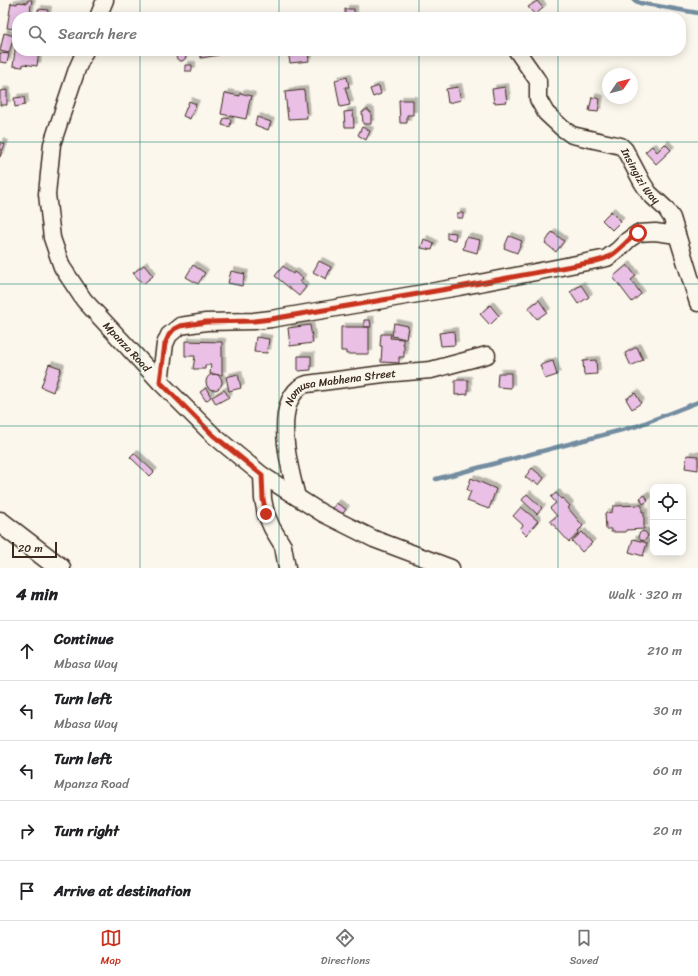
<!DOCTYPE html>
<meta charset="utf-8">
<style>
:root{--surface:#fff;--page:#f2f2f2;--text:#202124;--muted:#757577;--line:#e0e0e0;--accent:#c8321e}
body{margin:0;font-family:Sriracha,sans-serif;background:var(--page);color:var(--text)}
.controls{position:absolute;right:12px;bottom:12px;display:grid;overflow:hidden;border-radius:8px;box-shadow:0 2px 10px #0003}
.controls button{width:36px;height:36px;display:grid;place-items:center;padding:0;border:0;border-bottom:1px solid var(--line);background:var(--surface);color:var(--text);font:20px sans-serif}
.compass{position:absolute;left:602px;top:68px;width:36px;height:36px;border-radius:50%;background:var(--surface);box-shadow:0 2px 10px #0003;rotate:55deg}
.scale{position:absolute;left:12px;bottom:10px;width:45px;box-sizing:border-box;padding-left:4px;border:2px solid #3b2a1e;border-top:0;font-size:11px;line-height:14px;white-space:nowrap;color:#3b2a1e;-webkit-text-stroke:3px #fbf7ec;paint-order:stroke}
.stop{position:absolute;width:12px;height:12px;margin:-9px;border:3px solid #c8321e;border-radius:50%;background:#fff}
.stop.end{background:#c8321e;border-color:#fff;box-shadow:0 1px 4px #0008}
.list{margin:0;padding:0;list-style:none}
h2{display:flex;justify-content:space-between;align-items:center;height:52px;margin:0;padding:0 16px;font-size:17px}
h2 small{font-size:13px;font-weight:400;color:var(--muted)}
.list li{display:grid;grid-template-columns:26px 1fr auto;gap:12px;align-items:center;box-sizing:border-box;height:60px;padding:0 16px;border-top:1px solid var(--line)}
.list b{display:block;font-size:15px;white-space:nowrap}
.list p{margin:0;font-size:13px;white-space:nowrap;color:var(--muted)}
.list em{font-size:13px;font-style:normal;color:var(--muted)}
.icon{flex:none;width:22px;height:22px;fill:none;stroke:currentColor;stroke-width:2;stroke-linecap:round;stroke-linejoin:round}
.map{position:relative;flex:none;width:698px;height:568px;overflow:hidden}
.search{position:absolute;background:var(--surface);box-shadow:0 2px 10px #0003;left:12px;right:12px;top:12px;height:44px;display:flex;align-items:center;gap:10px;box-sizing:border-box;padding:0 14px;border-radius:16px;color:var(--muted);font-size:15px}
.sheet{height:352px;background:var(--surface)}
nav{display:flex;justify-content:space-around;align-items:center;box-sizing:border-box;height:56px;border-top:1px solid var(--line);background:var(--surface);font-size:11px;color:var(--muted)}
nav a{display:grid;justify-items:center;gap:2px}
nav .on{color:var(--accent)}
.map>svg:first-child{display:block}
</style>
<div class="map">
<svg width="698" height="568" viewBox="0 0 698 568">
<defs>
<filter id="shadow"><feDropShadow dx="3.5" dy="-3.5" stdDeviation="0" flood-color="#0004"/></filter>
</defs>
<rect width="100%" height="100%" fill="#fbf7ec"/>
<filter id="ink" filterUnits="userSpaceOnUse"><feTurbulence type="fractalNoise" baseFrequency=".025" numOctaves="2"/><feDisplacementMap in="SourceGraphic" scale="8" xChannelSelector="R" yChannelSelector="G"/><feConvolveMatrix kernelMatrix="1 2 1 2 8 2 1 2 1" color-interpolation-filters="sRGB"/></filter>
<g filter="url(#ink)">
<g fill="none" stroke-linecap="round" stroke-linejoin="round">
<!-- stream -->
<path stroke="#738ca0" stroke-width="4.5" d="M634,0L640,3L698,13
M436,479L637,426L698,402"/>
</g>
<!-- building -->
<path fill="#eac0e6" stroke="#3b2a1e" filter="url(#shadow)" d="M28,0H32L29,17H17V29L7,28L11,3L17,4L18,2L27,3Z
M537,1L543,8L535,15L528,7Z
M38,9L48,10L47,17H38Z
M345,9H354V17H345Z
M4,33L14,36L9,53L0,51Z
M16,42H17V51H39L37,66L23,64V67L13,66Z
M200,51H218L219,55L201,58Z
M288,51H308L309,61L290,63Z
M176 56a5 5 0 1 1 10 0a5 5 0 1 1-10 0Z
M0,53L9,54L7,63L0,62Z
M185,65H192V71H185Z
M347,77L349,87H345L350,105L340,107L335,80Z
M379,86L381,94L373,97L370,89Z
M458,87L461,100L448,103L446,89Z
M505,87L507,102L494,103L492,89Z
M7,90V105H0V91Z
M304,90L307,118L288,119L285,92Z
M225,93L240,96V93L252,96L251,100L250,99L246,119L221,114Z
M24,97L25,105L15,107L14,98Z
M592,97L600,99L598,112L589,111Z
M399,100H413V115H407V123H400Z
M189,101L196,104L190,119L183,116Z
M364,110H369V112H371V124H363L362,112H364Z
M353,111L354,127H345L344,112Z
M257,117L271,122L268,130L255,125Z
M224,118L231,119L230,127L222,125Z
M362,127L370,131L366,140L358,135Z
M0,142L5,144L0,157Z
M665,144L671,150L656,164L645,152L652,146L657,152Z
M611,211L621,221L612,230L602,220Z
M457,213H463V218H457Z
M447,232L456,233L455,240L447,239Z
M552,232L564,241L556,252L545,243Z
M509,236L522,241L517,253L504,248Z
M466,237L480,240L477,253L463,249Z
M424,239L434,244L432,250L421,248Z
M319,261L331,267L326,279L313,272Z
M144,265L153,276L143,284L133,273Z
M193,265L205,273L198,284L186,277Z
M627,265L636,276L631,280L641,294L632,302L613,277Z
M283,266L293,274L294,272L303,278L300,282L306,287L299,296L275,276Z
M231,271L245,274L242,286L228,283Z
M581,285L589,297L578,304L570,292Z
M539,300L547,312L537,319L528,308Z
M490,305L499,316L490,325L480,314Z
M364,320H370L371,327H364Z
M394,323L408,326L406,339L392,336Z
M310,325L313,343L290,346L288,328Z
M341,327H369V354H346V351H341Z
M454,331L455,345L441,346L439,333Z
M381,334H391L390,338L403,339V344H404V357H399V363L381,362L382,346H380Z
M256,337L269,339L267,353L254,352Z
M185,341L222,342V375L210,374L211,365H205V369H193L195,356H185Z
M637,347L643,360L631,366L625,353Z
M298,356H311V370L298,371Z
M596,360L597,374L584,375L583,361Z
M553,361L557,375L545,379L540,365Z
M49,364L61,368L53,392L41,387Z
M498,373H511V388L497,387Z
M238,374L241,388L229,391L226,377Z
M206 382a8 8 0 1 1 16 0a8 8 0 1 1-16 0Z
M455,380H468V394L455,395Z
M206,388L211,397L206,401L200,392Z
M224,390L229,397L216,404L212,397Z
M635,393L641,403L632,409L626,399Z
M134,453L154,472L150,476L130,457Z
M687,455L698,456V470L685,468Z
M532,468L544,478L539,485L534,481L533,483L525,477Z
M471,478L496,489L489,509L467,501L471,491L467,490Z
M556,493L561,499L563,498L570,506L568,508L583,526L578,531L579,533L569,542L550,521L557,516L550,508L556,503L551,497Z
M527,494L542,508L537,514L522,500Z
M645,495L648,501L643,504L640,498Z
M336,503L346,509L342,515L333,509Z
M642,505V512H644V529L626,530V532H611V529H606L605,513L612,512L613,506Z
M521,507L538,521L526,535L520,529L523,525L513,516Z
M638.5 536a4.5 4.5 0 1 1 9 0a4.5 4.5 0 1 1-9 0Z
M582,532L592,543L582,552L572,541Z
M633,539L647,543L643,556L629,552Z"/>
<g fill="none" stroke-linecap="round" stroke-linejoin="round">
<!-- minor casing -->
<g stroke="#3b2a1e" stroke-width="19">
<g id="minor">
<path d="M98,17L105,0"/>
<path id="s1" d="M85,51L77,69L52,144L47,194L52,238L62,267L84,300L160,382L213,435L262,475L322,513L374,539L451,568"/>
<path id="s2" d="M517,51L536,78L538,81V99L546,113L562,128L572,135L621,146L625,150L642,182L649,193L666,209L672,218L698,303"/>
<path d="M160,382L165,344L169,335L180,326L206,322L254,321L271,319L459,287L607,258L618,250L628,240L638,233L655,232L677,235"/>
<path d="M262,475L263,499L266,514L272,528L283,546L287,568"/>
<path id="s3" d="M297,497C290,470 273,409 299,388C301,386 304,385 307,384L383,374L431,370L487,355"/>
</g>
</g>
<!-- tertiary casing -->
<g stroke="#3b2a1e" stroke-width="23">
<path id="tertiary" d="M0,522L60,568"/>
</g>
<!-- minor -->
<use href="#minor" stroke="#fbf7ec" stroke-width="16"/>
<!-- tertiary -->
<use href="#tertiary" stroke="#fbf7ec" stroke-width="20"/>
</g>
</g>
<g fill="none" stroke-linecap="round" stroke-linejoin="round" filter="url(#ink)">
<!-- route -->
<path stroke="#c8321e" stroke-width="5" d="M266,514L263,499L262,475L213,435L160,382L165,344L169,335L174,329L180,326L206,322L254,321L271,319L459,287L593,262C598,260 603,260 606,258C619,253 626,240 638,233"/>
</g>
<!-- grid -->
<path fill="none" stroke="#0f766e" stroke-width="1" stroke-opacity="0.55" d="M140,0V17M279,0V17M419,0V17M558,0V17M140,51V568M279,51V568M419,51V568M558,51V568M0,142H698M0,284H698M0,426H698"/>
<g text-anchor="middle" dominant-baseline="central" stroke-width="4" stroke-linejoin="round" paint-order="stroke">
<!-- street labels -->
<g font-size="11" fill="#3b2a1e" stroke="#fbf7ec">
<text stroke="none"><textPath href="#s2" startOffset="191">Insingizi Way</textPath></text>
<text stroke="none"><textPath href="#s1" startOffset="327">Mpanza Road</textPath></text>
<text stroke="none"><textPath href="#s3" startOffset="153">Nomusa Mabhena Street</textPath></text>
</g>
</g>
</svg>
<div class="controls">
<button><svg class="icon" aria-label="locate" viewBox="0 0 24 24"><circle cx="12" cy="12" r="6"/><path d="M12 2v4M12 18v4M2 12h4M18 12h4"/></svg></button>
<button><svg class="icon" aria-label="layers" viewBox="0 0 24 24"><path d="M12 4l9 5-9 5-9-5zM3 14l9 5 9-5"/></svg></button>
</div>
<svg class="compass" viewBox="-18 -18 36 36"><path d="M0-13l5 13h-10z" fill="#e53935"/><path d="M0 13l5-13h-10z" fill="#757577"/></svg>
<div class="scale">20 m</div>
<div class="stop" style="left:638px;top:233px"></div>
<div class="stop end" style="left:266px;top:514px"></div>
<div class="search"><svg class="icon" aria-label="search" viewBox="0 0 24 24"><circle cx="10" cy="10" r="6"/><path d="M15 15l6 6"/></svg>Search here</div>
</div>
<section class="sheet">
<h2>4 min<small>Walk · 320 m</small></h2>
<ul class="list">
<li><svg class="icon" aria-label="ahead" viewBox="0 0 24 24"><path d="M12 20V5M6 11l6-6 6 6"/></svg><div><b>Continue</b><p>Mbasa Way</p></div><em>210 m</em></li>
<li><svg class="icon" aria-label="left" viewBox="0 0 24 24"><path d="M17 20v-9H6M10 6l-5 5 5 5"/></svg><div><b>Turn left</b><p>Mbasa Way</p></div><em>30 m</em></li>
<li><svg class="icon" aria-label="left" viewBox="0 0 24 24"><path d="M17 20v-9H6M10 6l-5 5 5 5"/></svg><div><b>Turn left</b><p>Mpanza Road</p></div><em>60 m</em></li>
<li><svg class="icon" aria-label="right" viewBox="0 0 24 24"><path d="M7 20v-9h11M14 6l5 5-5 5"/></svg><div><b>Turn right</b></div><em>20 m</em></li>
<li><svg class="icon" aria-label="arrive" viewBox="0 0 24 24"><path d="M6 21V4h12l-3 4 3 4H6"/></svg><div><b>Arrive at destination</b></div></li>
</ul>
</section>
<nav>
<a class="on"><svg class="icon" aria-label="map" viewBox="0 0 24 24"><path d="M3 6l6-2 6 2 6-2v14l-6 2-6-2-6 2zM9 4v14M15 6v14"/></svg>Map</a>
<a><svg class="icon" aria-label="directions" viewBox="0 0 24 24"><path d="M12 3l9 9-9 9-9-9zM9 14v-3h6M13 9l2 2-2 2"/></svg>Directions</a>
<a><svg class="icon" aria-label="saved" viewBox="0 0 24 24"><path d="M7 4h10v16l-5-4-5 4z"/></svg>Saved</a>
</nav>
